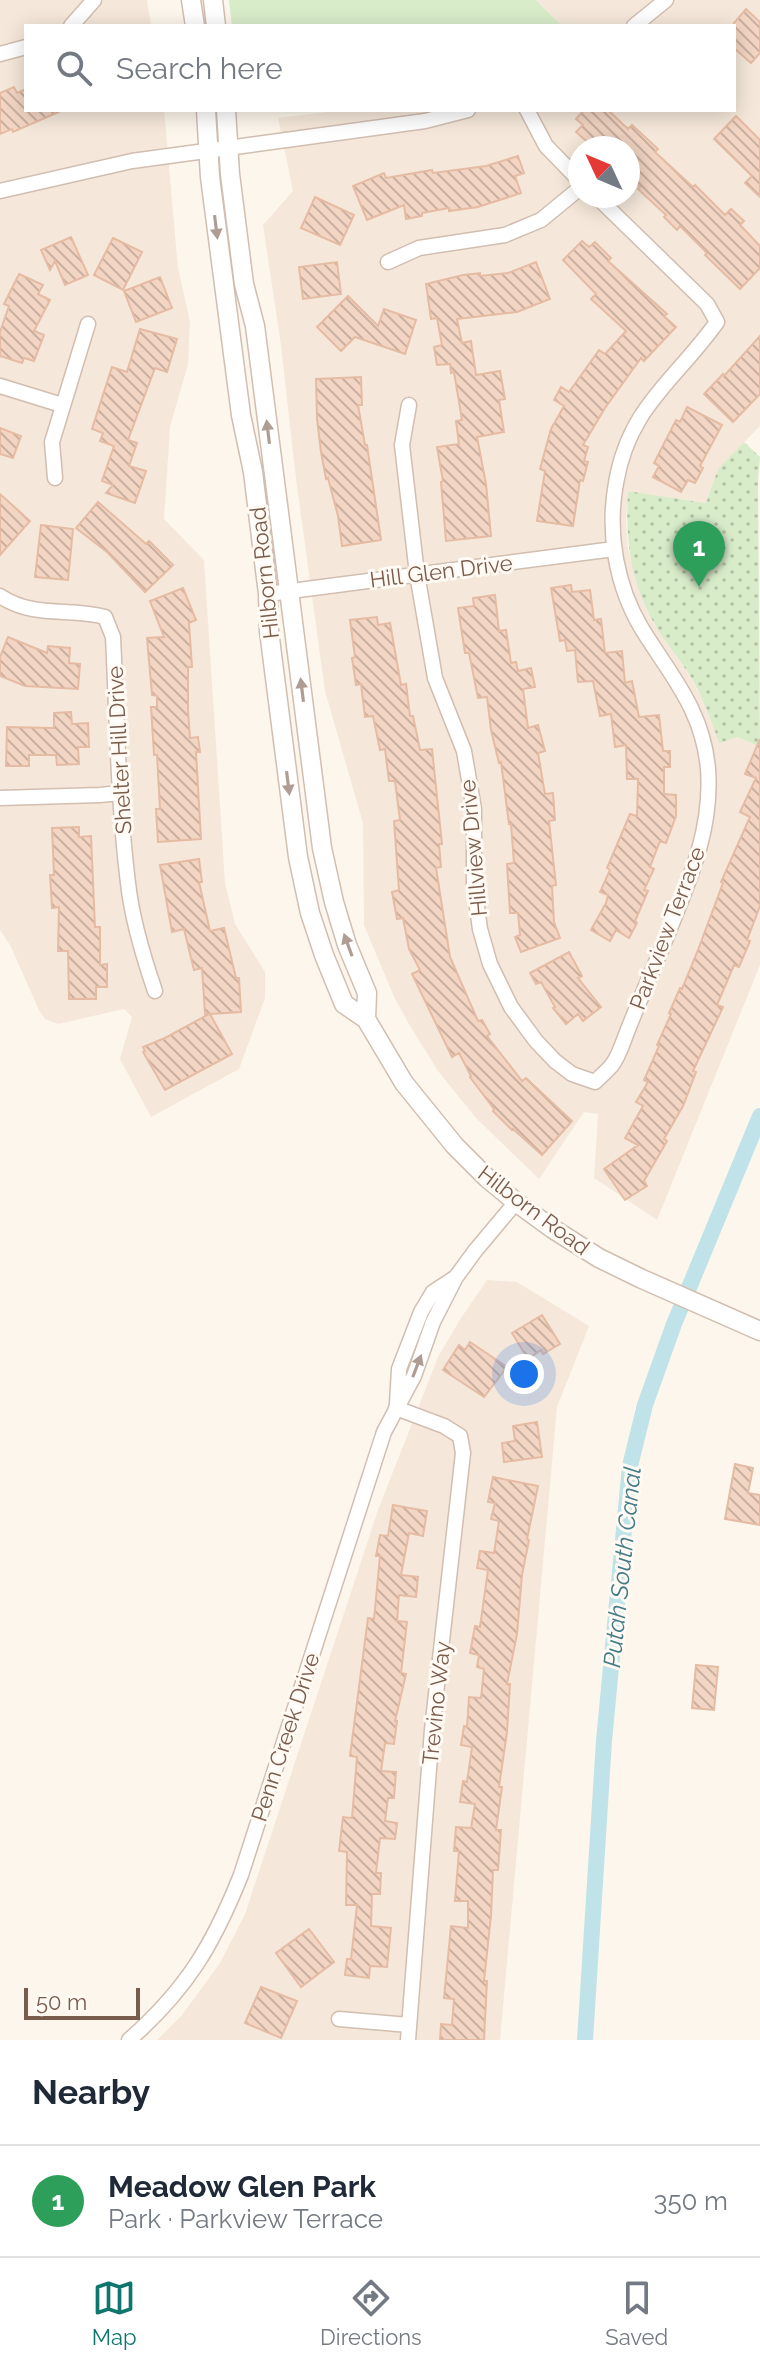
<!DOCTYPE html>
<meta charset="utf-8">
<style>
:root{--surface:#fff;--page:#f2f2f3;--text:#1f2937;--muted:#747a83;--line:#e0e1e3;--accent:#0f766e}
body{margin:0;font-family:Raleway,sans-serif;background:var(--page);color:var(--text)}
.compass{position:absolute;left:568px;top:136px;width:72px;height:72px;border-radius:50%;background:var(--surface);box-shadow:0 4px 20px #0003;rotate:314deg}
.scale{position:absolute;left:24px;bottom:20px;width:116px;box-sizing:border-box;padding-left:8px;border:4px solid #7a5c4d;border-top:0;font-size:22px;line-height:28px;white-space:nowrap;color:#7a5c4d;-webkit-text-stroke:6px #fffaf3;paint-order:stroke}
.you{position:absolute;left:524px;top:1374px;width:28px;height:28px;margin:-20px;border:6px solid #fff;border-radius:50%;background:#1a73e8;box-shadow:0 0 0 12px #1a73e833}
.badge{display:grid;place-items:center;width:52px;height:52px;border-radius:50%;background:var(--accent);color:#fff;font-size:26px;font-weight:700}
.pin{position:absolute;translate:-50% -66px;filter:drop-shadow(0 2px 4px #0008)}
.pin::after{content:'';position:absolute;top:42px;width:28px;height:24px;background:inherit;clip-path:polygon(0 0,100% 0,50% 100%)}
.list{margin:0;padding:0;list-style:none}
h2{display:flex;justify-content:space-between;align-items:center;height:104px;margin:0;padding:0 32px;font-size:34px}
h2 small{font-size:26px;font-weight:400;color:var(--muted)}
.list li{display:grid;grid-template-columns:52px 1fr auto;gap:24px;align-items:center;box-sizing:border-box;height:112px;padding:0 32px;border-top:2px solid var(--line)}
.list b{display:block;font-size:30px;white-space:nowrap}
.list p{margin:0;font-size:26px;white-space:nowrap;color:var(--muted)}
.list em{font-size:26px;font-style:normal;color:var(--muted)}
.icon{flex:none;width:44px;height:44px;fill:none;stroke:currentColor;stroke-width:2;stroke-linecap:round;stroke-linejoin:round}
.map{position:relative;flex:none;width:760px;height:2040px;overflow:hidden}
.search{position:absolute;background:var(--surface);box-shadow:0 4px 20px #0003;left:24px;right:24px;top:24px;height:88px;display:flex;align-items:center;gap:20px;box-sizing:border-box;padding:0 28px;border-radius:0px;color:var(--muted);font-size:30px}
.sheet{height:216px;background:var(--surface)}
nav{display:flex;justify-content:space-around;align-items:center;box-sizing:border-box;height:112px;border-top:2px solid var(--line);background:var(--surface);font-size:22px;color:var(--muted)}
nav a{display:grid;justify-items:center;gap:4px}
nav .on{color:var(--accent)}
.map>svg:first-child{display:block}
</style>
<div class="map">
<svg width="760" height="2040" viewBox="0 0 760 2040">
<defs>
<pattern id="park-dots" width="8" height="8" patternUnits="userSpaceOnUse" patternTransform="scale(2)"><rect width="8" height="8" fill="#d8ecc9"/><path d="M2 2h.1M6 6h.1" fill="none" stroke="#b4c2a5" stroke-width="1.8" stroke-linecap="round"/></pattern>
<pattern id="building-back-hatch" width="6" height="6" patternUnits="userSpaceOnUse" patternTransform="scale(2)"><rect width="6" height="6" fill="#f3d5c3"/><path d="M-1 5l2 2M0 0l6 6M5-1l2 2" fill="none" stroke="#cab0a1"/></pattern>
</defs>
<rect width="100%" height="100%" fill="#fdf6ec"/>
<!-- residential -->
<path fill="#f5e8da" fill-rule="evenodd" d="M0,0H147L151,26H26V110H164L178,268L190,322L188,364L170,427L164,519L204,560L225,883L235,924L265,972V998L239,1069L151,1117L120,1059L132,1017L124,1009L58,1024L45,1019L39,1010L10,945L0,930Z
M536,0H760V426L718,469L706,503L628,491L626,522L628,548L643,601L654,624L688,673L699,693L710,714L719,742L738,737L760,747V965L657,1220L594,1178L598,1114L584,1112L539,1179L475,1117L438,1071L409,1024L395,999L364,925L363,823L325,691L296,479L281,345L263,225L293,191L278,118L345,110H734V26H562ZM580,148H628V196H580Z
M487,1280L517,1282L589,1326L557,1407L500,2040H157L182,2015L220,1963L245,1914L378,1510L438,1357L461,1318Z"/>
<!-- grass -->
<path fill="#d8ecc9" d="M229,0H536L562,26H232Z"/>
<!-- park -->
<path fill="url(#park-dots)" d="M744,442L760,457L758,479L760,747L738,737L719,743C711,718 702,696 689,674C678,657 664,641 654,623C630,581 625,537 628,491L706,503L718,469Z"/>
<g fill="none" stroke-linecap="round" stroke-linejoin="round">
<!-- canal -->
<path stroke="#bfe3e8" stroke-width="16" d="M585,2040L604,1741L630,1466L645,1405L674,1324L760,1116"/>
</g>
<!-- building -->
<path fill="url(#building-back-hatch)" stroke="#e6bba3" stroke-width="2" d="M746,9L760,22V53L751,63L734,48V23Z
M14,87L17,93L26,89V110H63L13,132L12,129L0,134V93Z
M584,110H608L628,129L632,125L658,149L655,152L693,187L695,185L725,215L731,209L744,221L740,225L760,246V268L740,289L705,255L707,253L680,226L677,230L664,217L666,215L638,189L640,187L628,176V148H594L576,132L583,125L576,119Z
M736,116L760,140V197L745,183L752,176L714,139Z
M518,156L524,173L515,176L521,193L478,207L449,211V208L422,213V216L406,219L404,205L367,220L353,186L384,173L386,178L432,170L433,173L486,166Z
M315,197L354,215L340,245L301,228Z
M71,237L88,275L65,285L55,261L50,270L41,250Z
M113,238L142,252L123,290L94,275Z
M582,241L589,247L595,242L611,258L608,261L667,314L664,316L676,327L644,361L641,358L605,408L583,445L588,447L584,461L588,462L583,481L580,480L573,526L537,521L545,471L540,469L551,429L564,406L554,400L561,387L569,392L599,350L605,354L626,331L591,299L596,294L563,260Z
M337,262L341,294L303,299L299,267Z
M536,262L550,299L517,312L457,319L462,343L471,341L476,375L500,371L505,399L499,400L504,432L477,437L486,484L491,536L446,541L441,482L443,481L437,447L459,444L456,421L462,420L454,372L451,373L450,364L437,365L434,347L442,345L437,318L431,319L426,284L463,275L480,273V276L508,273Z
M19,274L43,285L38,294L50,300L34,331L44,335L34,361L24,358L22,363L0,356V332L9,306L4,304Z
M160,277L172,308L136,322L124,291Z
M348,296L378,326L384,309L416,320L405,354L355,337L341,351L317,327Z
M140,329L177,339L167,372L155,368L128,440L137,443L129,466L146,471L135,503L106,493L113,485L102,481L114,446L100,441L103,433L92,429L112,367L127,372Z
M760,336V394L733,422L704,394L723,374L724,376Z
M361,377L362,405H358L365,445H367L381,540L342,546L338,516L328,478L326,479L321,452L317,419L316,379Z
M687,407L722,425L700,466L703,468L695,483L688,480L681,492L653,477L659,466L654,463L676,420L680,422Z
M0,428L21,436L13,458L0,454Z
M0,494L30,521L0,555Z
M98,502L146,544L149,541L173,565L145,592L107,552L76,528Z
M41,525L73,529L68,580L35,577Z
M571,585L572,592L590,590L594,620L601,619L605,653L622,651L625,683L632,681L639,717L659,715L663,751H670V767H664V794L676,795V816L666,843L660,841L650,867L654,869L644,890L648,891L635,921L637,923L629,938L616,930L610,941L591,930L606,903L608,895L600,892L610,870L607,868L630,814L637,816L638,779H627L626,745L615,747L611,714L600,716L593,681L578,682L575,650L567,651L565,640L560,641L551,588Z
M183,588L196,620L189,623L192,667H188V710L190,738L198,737L200,752H196L201,839L158,842L156,809H160L157,755H154L151,707H157V696L152,695L147,638L164,637L150,601Z
M495,595L499,631L506,630L511,663L516,662L518,671L531,668L535,687L523,689L528,728L538,725L545,751L538,753L545,794L553,793L555,820L549,821L556,885L552,886L554,922L560,938L521,952L515,937L520,935L518,913H510L507,864L514,863L511,824H509L501,762L499,763L491,730L487,697L478,698L469,653H465L458,608L474,606L473,598Z
M377,617L378,625L390,623L401,685L406,684L410,716H413L420,750L432,749L442,844H439L441,867L436,868L450,957L478,1021L482,1020L490,1034L487,1036L522,1081L526,1078L572,1121L542,1155L513,1129L512,1130L493,1111L494,1109L470,1077L471,1076L459,1053L452,1057L412,974L420,970L409,949L403,918L397,919L392,892L399,890L394,821L400,820L395,781H389L385,749L380,750L373,716L365,717L361,684L356,685L352,658L355,657L350,620Z
M8,637L47,653L48,646L70,648L69,663L80,664L78,689L25,686L0,676V657Z
M71,712L72,724L88,723L89,747H78L79,764L57,765L56,755H29V766H6L7,727L54,728V713Z
M760,739V906L747,940L750,941L739,967L734,965L717,1005L723,1007L693,1071L696,1072L683,1106L664,1139L667,1141L644,1181L647,1186L625,1200L604,1169L638,1145L625,1138L643,1106L636,1102L648,1082L644,1080L659,1046L657,1045L671,1014L669,1013L680,988L682,989L698,950L723,883L721,882L750,817L740,812L756,778L745,774Z
M79,827V837L91,836L95,927H100V965L107,964V987H96V999H69L68,951H58L59,907L52,908L50,875H54L52,828Z
M199,859L202,882H199L210,931L224,928L236,978H239L241,1012L210,1014L232,1054L165,1090L143,1052L145,1051L143,1047L165,1038L209,1014H205L202,968L194,970L184,929L172,932L160,865Z
M569,952L582,976L578,978L601,1007L583,1021L578,1014L566,1024L553,1008L555,1007L541,982L536,984L530,973Z
M542,1315L560,1344L543,1354L541,1350L528,1359L512,1333Z
M470,1342L507,1367L484,1397L443,1370L459,1345L465,1350Z
M537,1422L542,1457L504,1462L502,1443L515,1441L513,1426Z
M735,1464L753,1468L748,1493L760,1495V1525L725,1519Z
M493,1477L538,1486L527,1539L529,1540L522,1575L517,1634L507,1684H510L507,1732L499,1787H502L496,1830H501L498,1870H493L491,1916L484,1981H487L484,2040H440L441,2024L452,2025L454,1999L444,1998L451,1926L468,1928V1901H455L459,1851H454L456,1827L471,1828L475,1804L460,1802L463,1781L467,1782L472,1747L461,1745L464,1726L467,1727L469,1697L481,1698L484,1669L477,1667L479,1655L470,1653L475,1626L480,1627L488,1570L477,1568L480,1551L494,1553L499,1521L491,1519L495,1503L488,1502Z
M393,1505L427,1511L423,1536L409,1533L401,1575L418,1577L416,1597L399,1595L397,1621L407,1622L401,1673L406,1674L395,1721H397L394,1744L385,1743L381,1771L396,1772L394,1798H388L385,1821L397,1823L395,1839L380,1838L376,1873H381L380,1894H372L371,1926L391,1928L387,1967L370,1966L369,1978L345,1975L347,1959H351L357,1905H346L347,1852L339,1851L343,1817L352,1818L357,1757L350,1756L368,1618L374,1619L380,1556H376L380,1535L388,1536Z
M696,1665L718,1667L714,1710L692,1708Z
M309,1929L334,1962L301,1987L276,1953Z
M261,1987L297,2001L281,2038L245,2023Z"/>
<g fill="none" stroke-linecap="round" stroke-linejoin="round">
<!-- minor casing -->
<g stroke="#d1beb0" stroke-width="17">
<path id="minor" d="M71,26L94,0
M634,26L666,0
M0,54L26,47
M527,110L546,146L580,181
M0,191L132,161L425,121L468,110
M388,262L419,248L505,235L541,220L580,188
M0,386L62,405
M409,405L402,445L417,574L435,678L464,751L474,809V885L480,929L490,964L511,1007L536,1041L555,1061L572,1074L595,1082C601,1076 607,1071 612,1065C619,1056 623,1042 627,1032C638,1004 650,976 662,948C685,890 713,834 708,769C703,710 671,676 642,629C616,586 607,532 616,483C629,406 676,380 717,322L707,304L596,196
M55,478L52,442L88,324
M268,594L614,549
M0,596C35,619 69,607 105,617L113,637C117,719 118,802 128,883C132,920 143,956 155,991
M0,798L100,795L120,793
M397,1404L399,1369L421,1312L433,1292L456,1277
M396,1408L444,1426L460,1436L463,1453L432,1730L408,2040
M339,2019L409,2025
M129,2040C187,1989 213,1945 241,1875L384,1432L414,1376L433,1322L456,1277L475,1251L516,1202"/>
</g>
<!-- tertiary casing -->
<g stroke="#d1beb0" stroke-width="21">
<path id="tertiary" d="M191,0L195,26
M213,0L216,26
M206,110L210,177L241,415L253,472L268,594L269,631L298,857L310,913L324,955L344,1004L366,1019L404,1083L455,1146L487,1178L516,1202L553,1229L599,1258L642,1279L760,1331
M226,110L230,174L244,284L255,326L322,848L334,902L347,945L367,993L366,1019"/>
</g>
<!-- minor -->
<use href="#minor" stroke="#fff" stroke-width="14"/>
<!-- tertiary -->
<use href="#tertiary" stroke="#fff" stroke-width="18"/>
</g>
<!-- one-way arrows -->
<defs><path id="oneway-solid" d="M-6-.8H1V-3.2L6.5 0L1 3.2V.8H-6Z" transform="scale(2)"/></defs>
<g fill="#af9d94">
<use href="#oneway-solid" transform="translate(216 227) rotate(83)"/>
<use href="#oneway-solid" transform="translate(268 432) rotate(-97)"/>
<use href="#oneway-solid" transform="translate(302 690) rotate(-97)"/>
<use href="#oneway-solid" transform="translate(288 783) rotate(83)"/>
<use href="#oneway-solid" transform="translate(348 945) rotate(-110)"/>
<use href="#oneway-solid" transform="translate(417 1366) rotate(-69)"/>
</g>
<g text-anchor="middle" dominant-baseline="central" stroke-width="6" stroke-linejoin="round" paint-order="stroke">
<!-- street labels -->
<g font-size="22" fill="#7a5c4d" stroke="#fffaf3">
<text transform="translate(441 571) rotate(-7)">Hill Glen Drive</text>
<text transform="translate(264 573) rotate(-96)">Hilborn Road</text>
<text transform="translate(119 750) rotate(-93)">Shelter Hill Drive</text>
<text transform="translate(473 848) rotate(-95)">Hillview Drive</text>
<text transform="translate(667 928) rotate(-69)">Parkview Terrace</text>
<text transform="translate(534 1210) rotate(37)">Hilborn Road</text>
<text transform="translate(436 1703) rotate(-84)">Trevino Way</text>
<text transform="translate(285 1737) rotate(-72)">Penn Creek Drive</text>
</g>
<!-- water labels -->
<g font-size="24" font-style="italic" fill="#437c86" stroke="#fffaf3">
<text transform="translate(622 1567) rotate(-84)">Putah South Canal</text>
</g>
</g>
</svg>
<svg class="compass" viewBox="-18 -18 36 36"><path d="M0-13l5 13h-10z" fill="#e53935"/><path d="M0 13l5-13h-10z" fill="#747a83"/></svg>
<div class="scale">50 m</div>
<div class="you"></div>
<div class="pin badge" style="left:699px;top:587px;background:#2e9e5b">1</div>
<div class="search"><svg class="icon" aria-label="search" viewBox="0 0 24 24"><circle cx="10" cy="10" r="6"/><path d="M15 15l6 6"/></svg>Search here</div>
</div>
<section class="sheet">
<h2>Nearby<small></small></h2>
<ul class="list">
<li><span class="badge" style="background:#2e9e5b">1</span><div><b>Meadow Glen Park</b><p>Park · Parkview Terrace</p></div><em>350 m</em></li>
</ul>
</section>
<nav>
<a class="on"><svg class="icon" aria-label="map" viewBox="0 0 24 24"><path d="M3 6l6-2 6 2 6-2v14l-6 2-6-2-6 2zM9 4v14M15 6v14"/></svg>Map</a>
<a><svg class="icon" aria-label="directions" viewBox="0 0 24 24"><path d="M12 3l9 9-9 9-9-9zM9 14v-3h6M13 9l2 2-2 2"/></svg>Directions</a>
<a><svg class="icon" aria-label="saved" viewBox="0 0 24 24"><path d="M7 4h10v16l-5-4-5 4z"/></svg>Saved</a>
</nav>
